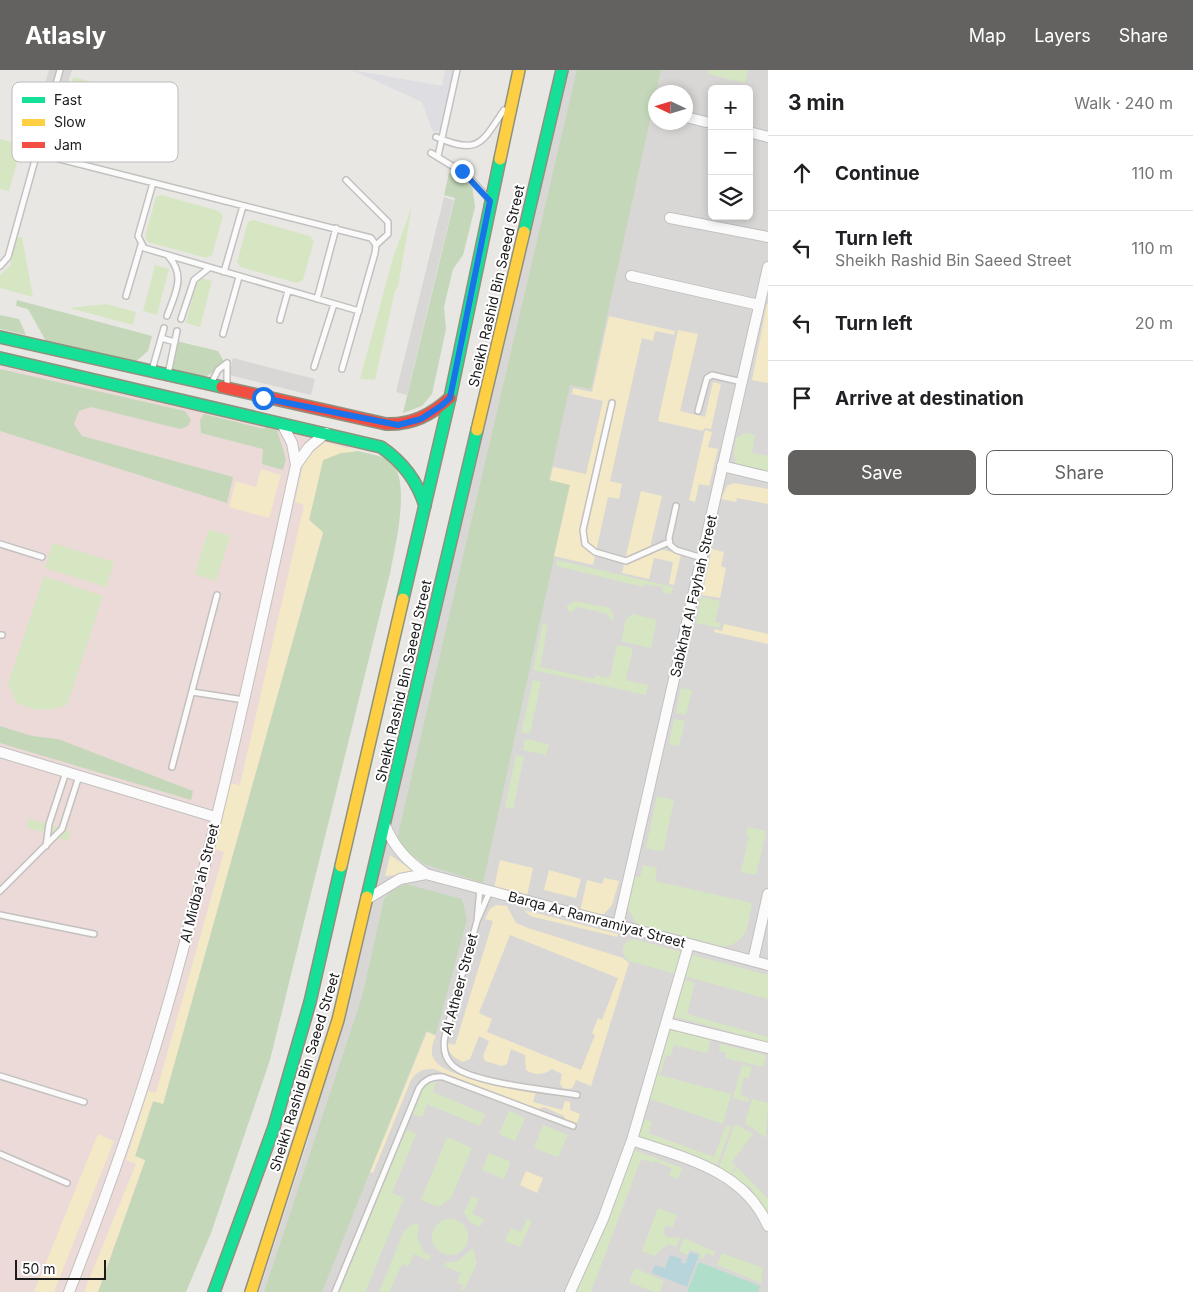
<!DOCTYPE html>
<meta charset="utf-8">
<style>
:root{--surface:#fff;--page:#f6f6f6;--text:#202124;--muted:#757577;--line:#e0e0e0;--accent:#636261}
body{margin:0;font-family:Inter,sans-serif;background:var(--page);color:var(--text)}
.controls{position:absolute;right:15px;top:15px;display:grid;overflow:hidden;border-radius:8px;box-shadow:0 2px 8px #0003}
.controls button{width:45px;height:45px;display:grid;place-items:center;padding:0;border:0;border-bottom:1px solid var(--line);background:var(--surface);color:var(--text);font:25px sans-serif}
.compass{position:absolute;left:648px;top:15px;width:45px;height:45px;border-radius:50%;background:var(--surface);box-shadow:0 2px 8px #0003;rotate:274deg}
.scale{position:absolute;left:15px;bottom:12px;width:91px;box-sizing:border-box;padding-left:5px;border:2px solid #1b1b1b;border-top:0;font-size:14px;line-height:18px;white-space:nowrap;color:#1b1b1b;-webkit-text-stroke:4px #fff;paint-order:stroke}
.stop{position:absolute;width:15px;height:15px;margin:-11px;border:4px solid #1a73e8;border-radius:50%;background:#fff}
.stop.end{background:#1a73e8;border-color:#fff;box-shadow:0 1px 5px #0008}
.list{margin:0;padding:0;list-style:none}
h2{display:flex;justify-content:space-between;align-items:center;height:65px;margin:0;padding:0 20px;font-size:21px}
h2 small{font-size:16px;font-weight:400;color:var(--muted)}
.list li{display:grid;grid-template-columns:32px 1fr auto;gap:15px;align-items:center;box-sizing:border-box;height:75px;padding:0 20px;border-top:1px solid var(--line)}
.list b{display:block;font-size:19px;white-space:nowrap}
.list p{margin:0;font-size:16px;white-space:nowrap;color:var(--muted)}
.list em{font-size:16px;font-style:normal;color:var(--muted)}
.actions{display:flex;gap:10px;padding:15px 20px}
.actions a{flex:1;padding:11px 0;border:1px solid var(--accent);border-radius:8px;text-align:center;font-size:18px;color:var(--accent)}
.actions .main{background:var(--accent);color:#fff}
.icon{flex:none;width:28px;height:28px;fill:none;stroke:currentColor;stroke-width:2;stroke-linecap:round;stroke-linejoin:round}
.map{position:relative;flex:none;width:768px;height:1222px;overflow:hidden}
header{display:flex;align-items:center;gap:30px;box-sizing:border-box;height:70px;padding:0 25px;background:var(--accent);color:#fff}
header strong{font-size:24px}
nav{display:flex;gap:28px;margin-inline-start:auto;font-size:18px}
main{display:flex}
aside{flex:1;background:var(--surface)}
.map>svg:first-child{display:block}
</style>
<header>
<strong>Atlasly</strong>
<nav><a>Map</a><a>Layers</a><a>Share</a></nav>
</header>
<main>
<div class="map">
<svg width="768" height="1222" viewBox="0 0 768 1222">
<rect width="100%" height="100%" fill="#e9e7e3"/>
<!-- residential -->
<path fill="#d8d7d5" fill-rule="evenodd" d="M49,0H72L54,61L33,54Z
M568,0H768V1222H259L308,1070ZM712,19H749V146H712ZM656,22H686V52H656Z
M444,127L454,130L407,325L396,322Z
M233,288L315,309L311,325L229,305Z"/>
<!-- commercial -->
<path fill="#ebdad8" d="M0,296L349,375L126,1222H0Z"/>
<!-- grass -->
<path fill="#d6e6c2" d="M709,0H748L745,13L708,4Z
M73,7L92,12L84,40L65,34Z
M0,69L22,75L9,121L0,119Z
M162,125L219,141L223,146L212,185L206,188L148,172L145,167L156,127Z
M412,136L398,217L395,221L375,310L360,309L393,188Z
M253,150L310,166L314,171L303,210L297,213L240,197L237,192L248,152Z
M22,167L33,227L0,218V205L10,196L15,168Z
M155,195L169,199L157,245L143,241Z
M198,207L212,211L200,257L186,253Z
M106,234L136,242L133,255L69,238Z
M745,363L755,365L752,383L768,386V403L739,398C732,388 734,380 736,368Z
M209,459L230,466L216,511L195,504Z
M53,473L114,492L106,517L45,498Z
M557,490L673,517L671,524L662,522L663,517L645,514L644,517L556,496Z
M44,506L103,526L67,635C48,642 34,642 16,632L8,614Z
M701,527L720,531L715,552L721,553L720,558L696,553Z
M575,531L610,538L614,549L611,551L608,544L578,537L570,543L566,537Z
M633,544L657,550L651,578L621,571L626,549Z
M543,553L548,555L540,597L594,609L595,605L610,608L617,575L633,578L626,610L648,615L646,625L533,600Z
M533,610L541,612L530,664L521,662Z
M681,618L692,620L686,645L676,643Z
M674,649L685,651L679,676L669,674Z
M525,669L549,674L546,685L523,680Z
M516,685L524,687L513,739L505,737Z
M657,726L674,730L663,782L646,778Z
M29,748L71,762L68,771L26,757Z
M748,757L766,761L756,805L741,802L749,766L746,765Z
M643,795L657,798L655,811L752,833C747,856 750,869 725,877L636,854L627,836L634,806L640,807Z
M633,869L768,905V929L629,891C619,883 622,872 633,869Z
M683,909L695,913L687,944L768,967V972L673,946Z
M667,959L711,970L707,983L674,975L671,986L666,985L661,1003L656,1002Z
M720,974L766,985L763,997L725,988L726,983L719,981Z
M742,995L752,997L749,1008L744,1007L740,1025L749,1028L748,1032L733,1028Z
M656,1004L731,1024L723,1054L650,1029Z
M436,1012L433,1022L485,1044L480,1056L427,1034L422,1047L410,1043L421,1017L426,1013Z
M752,1029L768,1033L766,1068L745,1053Z
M509,1041L525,1048L515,1071L499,1064Z
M645,1049L652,1052L648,1063L714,1087L726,1055L731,1057L717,1095L638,1067Z
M735,1054L753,1064L732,1092L736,1096L730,1105L719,1097Z
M543,1055L568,1065L558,1087L534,1078Z
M405,1059L416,1064L392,1123L404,1128L365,1222H338Z
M447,1067L472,1078L451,1128L438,1137L421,1130Z
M629,1078L682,1098L678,1109L669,1106L672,1098L654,1091L653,1093L641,1089L591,1222H575Z
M489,1083L511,1092L504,1109L482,1100Z
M737,1097L768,1129V1145L751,1118L731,1106Z
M472,1126L479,1129L472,1144L484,1149L480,1157L470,1152L464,1143Z
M658,1138L677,1145L673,1157L666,1155L663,1162L666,1167L680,1168L676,1177L668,1174L654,1186L642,1181Z
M527,1149L532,1151L520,1177L505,1171L511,1158L521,1162Z
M432 1167a18 18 0 1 1 36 0a18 18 0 1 1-36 0Z
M419,1153L417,1166L424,1183L431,1186L429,1191L414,1184L408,1197L402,1194L389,1222H379L404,1161L411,1155Z
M684,1168L715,1182L713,1186L706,1183L703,1189L700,1188L701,1184L690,1179L687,1185L679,1181Z
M473,1178L477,1193L464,1220L461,1219L463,1215L457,1212L461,1203L444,1196L445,1193L458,1191Z
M722,1183L763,1198L761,1213L717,1195Z
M635,1198L664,1211L660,1222H654L629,1212Z"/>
<!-- forest -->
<path fill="#c4d7b9" d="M577,0H661L591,319L570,315L549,410L570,414L483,813L424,794L396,773Z
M449,103L472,115L475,137L463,185L453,199L444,237L446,259L432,324L422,336L403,343L455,128L444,125Z
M17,230L152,266L148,281L133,294L47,273L28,239L16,236Z
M0,245L19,249L26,265L0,259Z
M176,271L218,281L226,295L201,309L173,302L172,287Z
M0,299L185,341L191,350L188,356L180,359L91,337L79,341L74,354L82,366L233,407L227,433L0,361Z
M204,344L264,359L265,357L277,360L286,389L283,400L262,394L263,379L201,363L200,350Z
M358,381C368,384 380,385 388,390C413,404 395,476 391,499L270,990L211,1163L186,1222H98L145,1091L135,1086L153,1031L163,1034L323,463L309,450L323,390L341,383Z
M0,656L32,666L58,669L193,721L191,730L0,673Z
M406,814L462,829L467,849L436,964L426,961L322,1222H264L362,927L384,829L392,820Z"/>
<!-- sand -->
<path fill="#f3e9c6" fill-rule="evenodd" d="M767,234H768V313L752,310Z
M609,246L675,261L674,265L655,261L653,271L642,268L610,411L622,414L619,429L608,427L593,495L554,486L570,415L550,410L553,397L586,404L603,331L572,324L573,318L592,322Z
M678,260L698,264L680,341L705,347L713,312L721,314L711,359L704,358L703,361L658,351Z
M705,360L712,362L708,377L718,379L709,416L699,414L695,432L689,430Z
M324,372L358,381L341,383L323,390L309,450L323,462L163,1034L153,1031L135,1086L145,1090L98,1222H84L136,1094L126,1090L148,1021L156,1023L224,782L215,779L228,713L240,715L304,435L295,432L305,386Z
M261,399L281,405L269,448L229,437L236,411L256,417Z
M734,413L768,419V434L737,428L736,432L721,429L727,416Z
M641,421L662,426L650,477L681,484L674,515L669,514L673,492L654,488L649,509L622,503Z
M712,479L724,482L721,496L726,498L720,528L702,525Z
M724,554L768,564V574L714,562L715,559L722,561Z
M390,785L417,804L385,806Z
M500,790L533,798L527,826L494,818Z
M549,800L581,809L576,828L544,820Z
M604,808L619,811L612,835L604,844H592L580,841L587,810L602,814Z
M496,835L507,836L516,853L528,858L623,888L629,893L591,1016L576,1010L573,1017L569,1019L563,1018L560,1014L562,1004L552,999C543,1005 535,1006 526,1000L525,985L511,979L507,994L502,996L485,991L483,986L489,971L479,966L470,989L463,992C453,987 449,984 447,973L455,975L493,851L485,849L490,839ZM510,865L618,908L602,950L598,948L592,963L595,965L581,1000L487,962L492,949L479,943Z
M524,840L618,864L617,867L530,846Z
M427,962L436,966C432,974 429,984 436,992C449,1008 515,1018 536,1022L533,1032L562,1040L565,1031L570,1032V1040L580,1044L577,1053L565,1050L564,1046L544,1037L537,1040L434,999C423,999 418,1000 411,1010L373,1103L370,1102Z
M98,1064L114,1071L54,1222H34Z
M526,1101L543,1108L537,1123L520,1115Z"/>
<!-- pitch -->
<path fill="#afdfca" d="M699,1192L760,1216L758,1222H687Z"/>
<!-- plaza -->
<path fill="#dedde2" d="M352,0L442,16L445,0H454L440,61L433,62L422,32Z"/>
<!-- water -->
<path fill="#b7d5db" d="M690,1182L699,1185L687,1217L652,1203L655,1195L665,1198L670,1185L682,1189L681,1193L685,1194Z"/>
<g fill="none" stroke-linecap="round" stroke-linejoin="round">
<!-- lane casing -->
<g stroke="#c2c1bf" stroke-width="8">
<path id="lane" d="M436,67C479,85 481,74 504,40
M36,83L371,168L376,175L375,183L342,299
M431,83L467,105L488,128
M438,86L457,0
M346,110L388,152V164L376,175
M153,113L138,166L144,178L359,241
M0,196L8,187L60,0
M224,202L243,136
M126,226L141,175
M317,229L336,158
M167,246C175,224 186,206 169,187
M181,249L194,210L209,198
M280,250L288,221
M223,264L239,207
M161,268L175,272
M314,297L334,234
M152,300L164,258
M168,304L177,261
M211,314L218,300L227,293
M227,315V293
M612,333L583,460L585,474L595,482L626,491L669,472
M698,341L707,308L712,305L742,312
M676,436L669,468L670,475L676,480L702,488
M0,474L42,487
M0,565H2
M192,622L244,630
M172,697L217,525
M46,776L49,754L66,702
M0,821L62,759L79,706
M490,821L477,851L445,966C443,976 444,987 452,995C470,1013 549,1020 577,1025
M0,845L94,864
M477,851L480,818
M0,1006L84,1032
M0,1084L67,1113
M335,1222L419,1018C425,1009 433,1006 443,1007L573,1056"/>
</g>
<!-- street casing -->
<g stroke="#c2c1bf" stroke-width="12">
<path id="street" d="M686,47L706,52
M749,62L768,67
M670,148L768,167
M631,206L759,235
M282,354L292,373L296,395
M722,396L768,407
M0,682L215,747
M385,755C394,777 407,791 426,804L768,895
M367,829L400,809L426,804
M618,855L768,197
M753,891L768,824
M667,953L768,978
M632,1070C684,1088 744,1100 768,1156
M69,1222C112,1113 151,1000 181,887C225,724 260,559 296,395L309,377L326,363
M570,1222L603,1149L632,1070L689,874"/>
</g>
<!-- fast casing -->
<g stroke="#90917d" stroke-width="14">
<path id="fast" d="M524,162L562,0
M0,267L222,317
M0,288L381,377C403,392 417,410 425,436
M403,529L450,328L500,89
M367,827L477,360
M214,1222L274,1057L310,932L341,796"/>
</g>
<!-- slow casing -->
<g stroke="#90917d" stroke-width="14">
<path id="slow" d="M500,89L519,0
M477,360L524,162
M341,796L403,529
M251,1222L338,950L367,827"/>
</g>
<!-- jam casing -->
<g stroke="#90917d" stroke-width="14">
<path id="jam" d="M222,317L386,354C412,355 431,345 450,328"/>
</g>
<!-- lane -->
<use href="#lane" stroke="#fcfbfb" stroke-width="5"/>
<!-- street -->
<use href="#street" stroke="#fcfbfb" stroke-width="10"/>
<!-- fast -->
<use href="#fast" stroke="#16e098" stroke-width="11"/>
<!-- slow -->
<use href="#slow" stroke="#ffcf43" stroke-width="11"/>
<!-- jam -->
<use href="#jam" stroke="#f24e42" stroke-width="11"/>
</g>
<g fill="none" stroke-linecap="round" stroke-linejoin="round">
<!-- route -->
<path stroke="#1a73e8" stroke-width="6" d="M263,328L398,355L421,349L441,336L450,328L490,131L462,101"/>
</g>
<g text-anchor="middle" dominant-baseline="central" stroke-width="4" stroke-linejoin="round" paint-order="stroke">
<!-- street labels -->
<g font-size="14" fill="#1b1b1b" stroke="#fff">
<text transform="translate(496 216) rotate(-77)">Sheikh Rashid Bin Saeed Street</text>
<text transform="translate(693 526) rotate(-77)">Sabkhat Al Fayhah Street</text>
<text transform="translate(403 611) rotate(-77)">Sheikh Rashid Bin Saeed Street</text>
<text transform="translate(199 813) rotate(-76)">Al Midba'ah Street</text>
<text transform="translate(597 849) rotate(15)">Barqa Ar Ramramiyat Street</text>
<text transform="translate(459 914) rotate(-75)">Al Atheer Street</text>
<text transform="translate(304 1002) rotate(-73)">Sheikh Rashid Bin Saeed Street</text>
</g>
</g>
<!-- legend -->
<rect x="12" y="12" width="166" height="80" rx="8" fill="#fff" stroke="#bbb" stroke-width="1"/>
<rect x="22" y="27" width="23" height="6" fill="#16e098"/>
<rect x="22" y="49" width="23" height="7" fill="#ffcf43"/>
<rect x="22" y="72" width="23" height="6" fill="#f24e42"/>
<g font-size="14" fill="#1b1b1b">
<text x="54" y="35">Fast</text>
<text x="54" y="57">Slow</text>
<text x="54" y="80">Jam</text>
</g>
</svg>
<div class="controls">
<button>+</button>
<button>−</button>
<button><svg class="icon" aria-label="layers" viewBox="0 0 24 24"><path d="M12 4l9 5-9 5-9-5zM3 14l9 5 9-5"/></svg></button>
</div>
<svg class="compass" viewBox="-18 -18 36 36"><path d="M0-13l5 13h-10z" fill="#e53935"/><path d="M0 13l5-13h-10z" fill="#757577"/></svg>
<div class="scale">50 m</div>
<div class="stop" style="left:263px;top:328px"></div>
<div class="stop end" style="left:462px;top:101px"></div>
</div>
<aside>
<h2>3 min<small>Walk · 240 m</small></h2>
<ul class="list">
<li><svg class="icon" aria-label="ahead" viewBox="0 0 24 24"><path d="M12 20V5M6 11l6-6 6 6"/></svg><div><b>Continue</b></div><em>110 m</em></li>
<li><svg class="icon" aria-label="left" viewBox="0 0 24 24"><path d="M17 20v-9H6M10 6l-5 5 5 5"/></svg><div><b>Turn left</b><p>Sheikh Rashid Bin Saeed Street</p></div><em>110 m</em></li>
<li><svg class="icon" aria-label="left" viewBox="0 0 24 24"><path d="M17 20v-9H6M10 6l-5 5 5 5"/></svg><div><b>Turn left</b></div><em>20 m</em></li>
<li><svg class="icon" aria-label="arrive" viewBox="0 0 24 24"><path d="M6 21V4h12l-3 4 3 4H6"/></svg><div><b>Arrive at destination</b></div></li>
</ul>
<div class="actions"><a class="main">Save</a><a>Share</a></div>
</aside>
</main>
